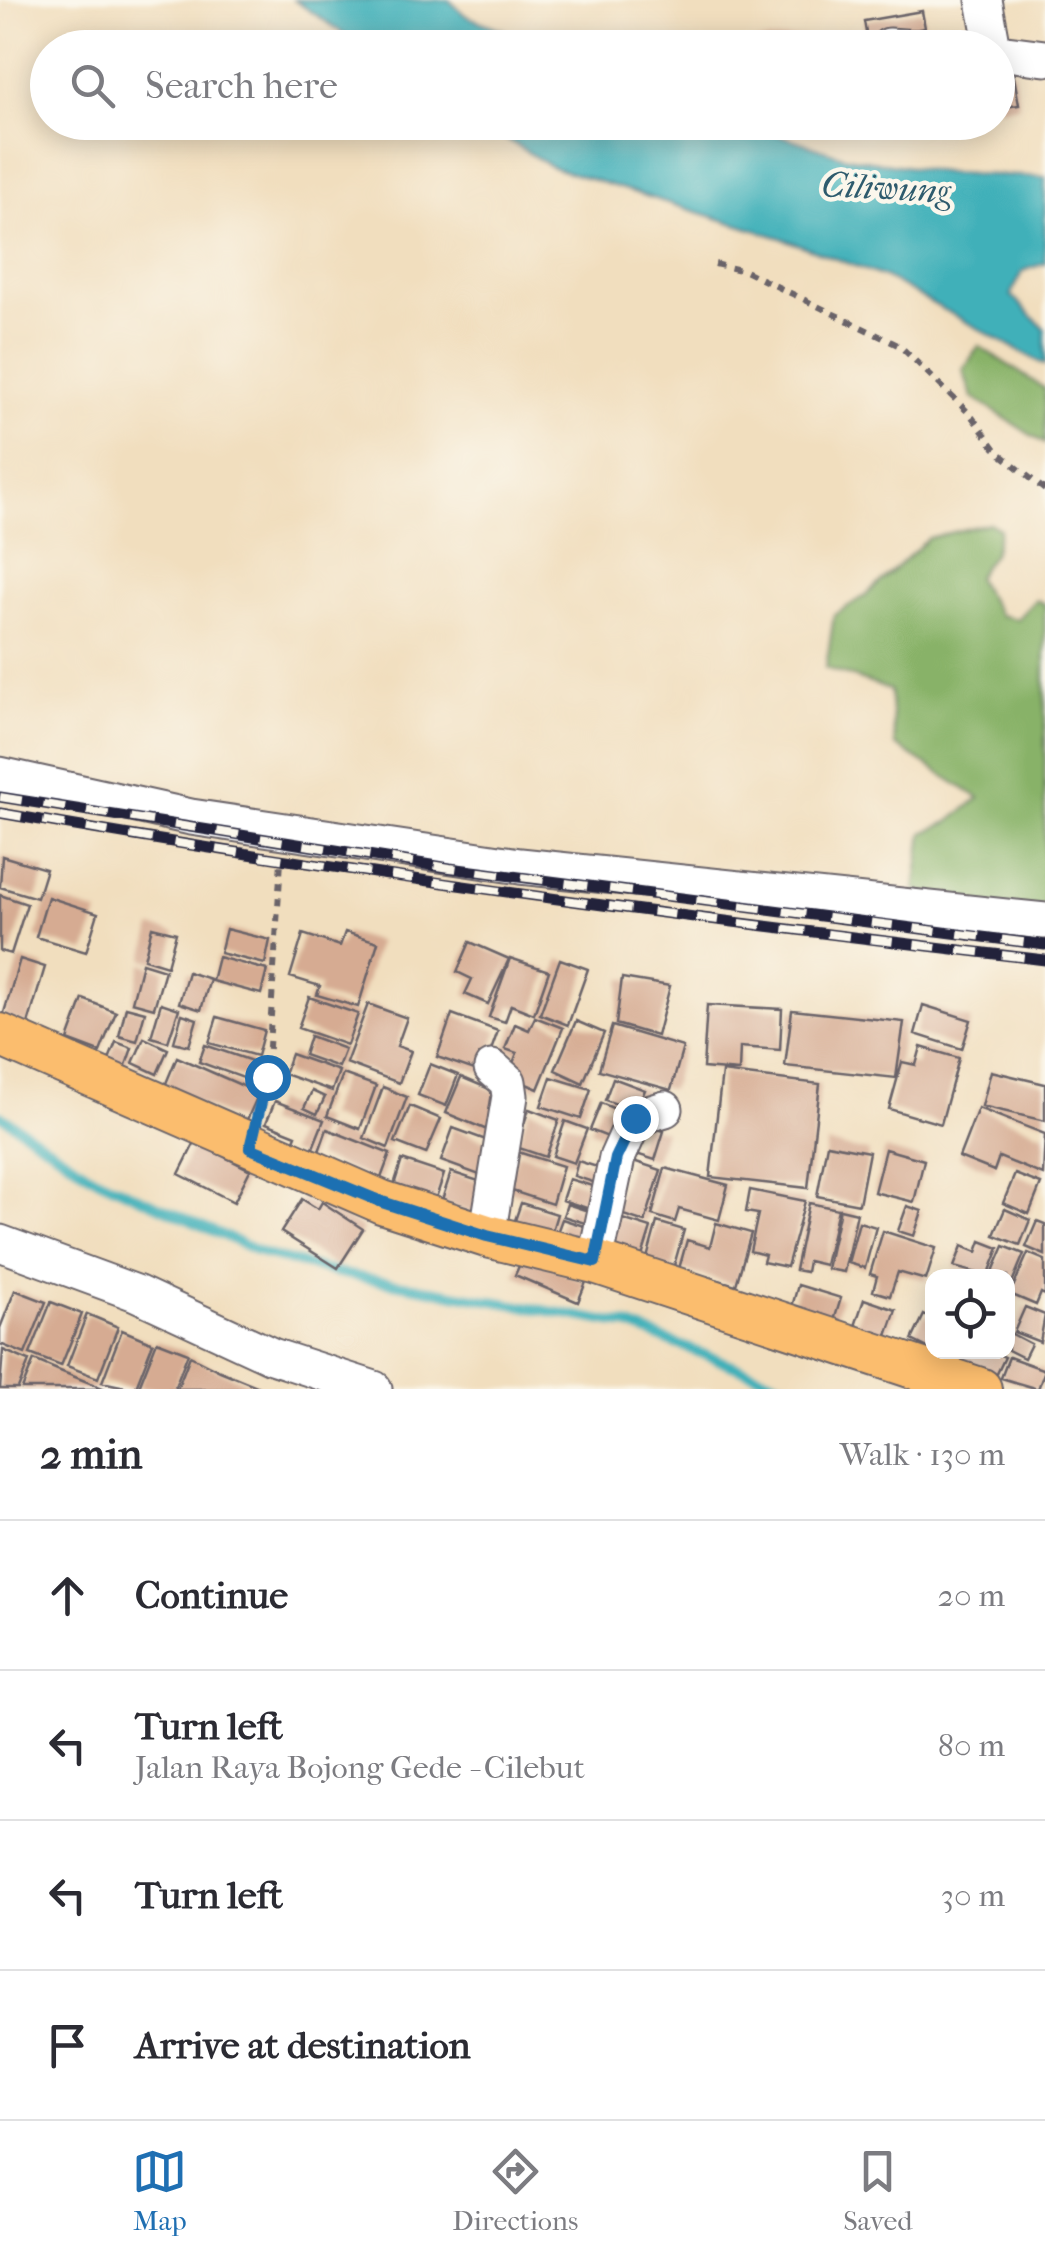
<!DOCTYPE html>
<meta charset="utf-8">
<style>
:root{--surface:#fff;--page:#f2f2f3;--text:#2b2b33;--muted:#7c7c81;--line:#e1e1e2;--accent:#1f6fb2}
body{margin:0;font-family:"IM FELL French Canon",serif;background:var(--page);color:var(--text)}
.controls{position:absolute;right:30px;bottom:30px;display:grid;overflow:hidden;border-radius:20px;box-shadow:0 5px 25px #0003}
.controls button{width:90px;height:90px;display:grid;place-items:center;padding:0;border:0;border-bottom:2px solid var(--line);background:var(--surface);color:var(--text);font:50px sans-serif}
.stop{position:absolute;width:30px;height:30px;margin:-22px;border:8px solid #1f6fb2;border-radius:50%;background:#fff}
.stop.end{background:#1f6fb2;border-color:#fff;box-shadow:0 2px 10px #0008}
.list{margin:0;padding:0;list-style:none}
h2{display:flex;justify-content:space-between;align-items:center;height:130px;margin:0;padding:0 40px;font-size:42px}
h2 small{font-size:32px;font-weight:400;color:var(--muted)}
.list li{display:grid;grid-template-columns:65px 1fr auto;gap:30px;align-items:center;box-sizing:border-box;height:150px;padding:0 40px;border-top:2px solid var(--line)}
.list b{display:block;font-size:38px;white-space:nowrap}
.list p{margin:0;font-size:32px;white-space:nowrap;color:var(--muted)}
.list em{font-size:32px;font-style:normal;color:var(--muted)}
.icon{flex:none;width:55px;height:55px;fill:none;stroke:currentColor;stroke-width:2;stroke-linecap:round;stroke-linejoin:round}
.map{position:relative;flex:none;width:1045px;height:1389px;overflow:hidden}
.search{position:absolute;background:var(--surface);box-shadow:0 5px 25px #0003;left:30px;right:30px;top:30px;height:110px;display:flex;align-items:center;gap:25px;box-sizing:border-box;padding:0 35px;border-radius:55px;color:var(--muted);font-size:38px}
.sheet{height:730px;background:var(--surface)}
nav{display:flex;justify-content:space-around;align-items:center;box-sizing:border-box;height:140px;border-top:2px solid var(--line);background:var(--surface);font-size:28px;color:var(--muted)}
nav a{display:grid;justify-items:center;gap:5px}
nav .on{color:var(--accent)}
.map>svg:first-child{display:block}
</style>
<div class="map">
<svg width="1045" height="1389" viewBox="0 0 1045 1389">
<rect width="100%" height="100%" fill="#fbf7ec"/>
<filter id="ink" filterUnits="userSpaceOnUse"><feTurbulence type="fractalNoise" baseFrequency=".01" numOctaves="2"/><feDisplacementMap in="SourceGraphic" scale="20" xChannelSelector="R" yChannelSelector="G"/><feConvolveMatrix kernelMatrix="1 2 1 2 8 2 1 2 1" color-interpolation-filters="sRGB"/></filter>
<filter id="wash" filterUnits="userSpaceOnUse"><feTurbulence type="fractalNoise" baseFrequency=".0048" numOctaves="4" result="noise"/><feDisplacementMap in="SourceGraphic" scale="40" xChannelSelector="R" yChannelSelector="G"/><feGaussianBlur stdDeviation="2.25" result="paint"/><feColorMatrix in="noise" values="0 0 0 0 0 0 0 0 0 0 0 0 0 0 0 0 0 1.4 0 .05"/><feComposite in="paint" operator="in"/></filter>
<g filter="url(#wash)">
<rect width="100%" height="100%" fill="#f1debe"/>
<!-- forest -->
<path fill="#88b268" stroke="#556a52" stroke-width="2.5" d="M979,346L1045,389V444L972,397L963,370Z
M989,523L1000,529L993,554L976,577L999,615L1017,619L1035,600L1045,604V927L915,890L923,833L949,822L979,798L895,745L890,690L826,668L834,615L865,596L929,538Z"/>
<!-- water -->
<path fill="#40b0b9" stroke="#31697a" stroke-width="2.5" d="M294,0H449L466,16L546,47H363Z
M480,123H743L846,157L948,173L1045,177V263L1023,271L1011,295L1045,329V365L884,277L781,238L552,167Z"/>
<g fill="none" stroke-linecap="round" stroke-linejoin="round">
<!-- stream -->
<path stroke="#40b0b9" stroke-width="10" d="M0,1115L92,1176L264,1254L337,1273L627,1325L795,1389"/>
</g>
<g id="blocks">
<!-- building -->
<path fill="#d6ab92" d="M922,11L925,28L867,38L864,21Z
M804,37L805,48H743V43Z
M1013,71L1019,105L998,108V74Z
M2,856L46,869L37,898L0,887Z
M0,895L27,904L11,954L0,951Z
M48,897L98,913L86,952L36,937Z
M152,927L176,933L167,966L144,959Z
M226,929L270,940L265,964L220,953Z
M345,932L378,942L358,1007L317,995L320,986L290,977L303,934L340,946Z
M470,942L509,959L488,1004L465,994L472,979L457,972Z
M218,957L267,970L261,994L212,981Z
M510,958L549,971L534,1014L511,1005L505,1022L489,1017Z
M20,959L45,967L28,1024L3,1016Z
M560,959L588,969L568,1025L540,1014Z
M142,963L165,970L154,1008L132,1002Z
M188,972L210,979L201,1010L179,1003Z
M622,978L670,986L657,1036L616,1024Z
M309,997L358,1014L347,1045L298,1028Z
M83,999L116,1012L100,1052L68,1040Z
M161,1003L179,1009L168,1042L151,1037Z
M368,1004L407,1018L397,1046L411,1051L399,1083L346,1063Z
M707,1005L782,1009L780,1050L740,1047L739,1071L703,1068Z
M923,1005L971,1020L962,1049L915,1034Z
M126,1007L145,1012L137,1041L119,1036Z
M792,1010L904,1022L896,1078L785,1066Z
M182,1014L197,1019L189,1046L174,1042Z
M452,1014L498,1031L483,1073L437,1057Z
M217,1017L264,1030L257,1056L209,1043Z
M535,1017L563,1028L538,1089L508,1076L517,1053L505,1049L515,1024L529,1030Z
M576,1021L604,1033L583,1083L555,1070Z
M612,1026L683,1047L671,1090L599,1070Z
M310,1036L345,1049L338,1067L304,1055Z
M144,1038L168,1049L157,1074L133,1063Z
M116,1042L132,1048L125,1068L108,1062Z
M205,1045L252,1061L246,1079L199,1062Z
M921,1047L959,1058L941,1124L889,1109L902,1062L916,1065Z
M291,1054L339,1071L332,1091L284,1074Z
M177,1057L259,1093L245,1124L164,1088Z
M430,1064L458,1075L446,1106L418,1095Z
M991,1071L1045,1084V1121L982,1106Z
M722,1072L820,1084L808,1188L710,1177Z
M343,1074L376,1086L360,1129L327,1116Z
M461,1077L506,1096L492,1132L446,1113Z
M551,1077L591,1089L581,1119L541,1106Z
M613,1078L645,1090L636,1111L605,1100Z
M383,1087L407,1097L388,1148L364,1138Z
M312,1091L325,1097L317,1114L304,1108Z
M275,1101L324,1120L308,1160L289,1152L296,1135L266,1123Z
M601,1103L629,1115L618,1141L590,1130Z
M410,1106L441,1119L426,1154L395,1142Z
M978,1108L1045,1134L1043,1175L999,1157L994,1171L959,1157Z
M529,1109L559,1120L546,1157L516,1147Z
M565,1121L587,1129L574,1163L553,1156Z
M642,1124L664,1131L655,1160L633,1153Z
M453,1128L497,1144L485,1177L441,1161Z
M327,1129L390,1154L380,1181L317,1157Z
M195,1142L250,1170L234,1202L179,1174Z
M827,1144L869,1152L859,1204L817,1196Z
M885,1149L924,1160L914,1202L874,1192Z
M518,1152L563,1166L552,1204L506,1189Z
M402,1160L444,1174L435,1201L393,1188Z
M630,1160L661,1170L645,1222L614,1212Z
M578,1161L610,1171L605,1186L574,1176Z
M665,1168L728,1185L719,1220L679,1209L675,1222L652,1215Z
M451,1172L488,1184L478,1215L441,1203Z
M1015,1174L1041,1184L1029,1214L1003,1203Z
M569,1179L606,1190L599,1212L562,1200Z
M750,1190L805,1201L787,1267L763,1262L765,1255L750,1251L758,1214L746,1212Z
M302,1199L318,1209L322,1202L363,1229L338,1268L281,1232Z
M521,1203L557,1214L550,1237L513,1226Z
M809,1203L838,1209L825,1265L808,1261L806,1272L795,1270Z
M567,1204L597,1214L594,1226L563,1216Z
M907,1206L922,1211L914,1236L898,1231Z
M840,1209L857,1213L844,1272L827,1269Z
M1005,1209L1030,1220L1020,1245L994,1235Z
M616,1217L651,1228L640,1263L605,1251Z
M562,1219L596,1230L590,1249L555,1238Z
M1037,1221L1045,1224V1255L1026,1247Z
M657,1222L684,1230L673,1269L646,1262Z
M859,1222L876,1227L865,1268L848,1263Z
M716,1223L751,1233L736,1285L679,1269L687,1240L710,1247Z
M883,1231L936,1248L926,1280L898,1272L890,1296L873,1291L877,1276L870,1274Z
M981,1241L999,1248L988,1276L954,1267L962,1246L977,1252Z
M1004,1246L1024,1254L1008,1292V1276H991Z
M1028,1253L1045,1260V1295L1041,1293L1036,1305L1010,1294Z
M524,1255L586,1282L578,1302L515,1275Z
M798,1285L841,1298L832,1327L790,1314Z
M15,1290L46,1302L25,1354L0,1344V1328Z
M864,1299L896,1310L883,1347L852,1335Z
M51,1302L82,1314L61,1366L30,1354Z
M1025,1307L1045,1315L1040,1342L1014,1332Z
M87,1314L118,1327L98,1378L67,1366Z
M924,1315L932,1319V1350L912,1340Z
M122,1330L153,1343L135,1389L102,1382Z
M1008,1332L1031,1344L1024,1358L1008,1350Z
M157,1341L188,1353L174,1389H138Z
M3,1350L29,1361L18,1389H0Z
M946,1352H994L1005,1357L991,1386L941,1361Z
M190,1356L220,1371L264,1389H177Z
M1009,1357L1045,1370L1038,1389L1001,1378Z
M34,1360L60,1371L105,1389H22Z"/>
</g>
</g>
<g filter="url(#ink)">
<use href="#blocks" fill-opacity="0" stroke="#6a6469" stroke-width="2.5"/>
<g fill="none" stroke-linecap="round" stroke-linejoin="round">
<!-- minor casing -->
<g stroke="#6a6469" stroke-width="39">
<path id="minor" d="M984,0L993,48
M889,46L916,48
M998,52L1045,58
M0,775L191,817L520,866L1045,921
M487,1236L510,1096L508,1082L492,1068
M0,1243L136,1293L272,1356L374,1389
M595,1262L617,1158L635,1118L665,1109"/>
</g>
<!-- major casing -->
<g stroke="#6a6469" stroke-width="46">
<path id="major" d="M0,1035L382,1202L487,1236L595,1262L980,1389"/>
</g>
<!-- path -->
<path stroke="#6a6469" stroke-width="6" stroke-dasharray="8 8" stroke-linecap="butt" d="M715,264L745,271L900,346L970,414L998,452L1045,490
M259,1112L267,1077L281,861"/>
<!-- minor -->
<use href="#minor" stroke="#fff" stroke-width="35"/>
<!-- major -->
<use href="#major" stroke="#fbbd6e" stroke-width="42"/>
<!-- rail casing -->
<g stroke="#22223b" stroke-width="11">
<path id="rail" d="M0,797L450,868L1045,945
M0,813C347,874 695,919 1045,960"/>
</g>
<!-- rail -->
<use href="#rail" stroke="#fbf7ec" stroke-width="8" stroke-dasharray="22" stroke-linecap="butt"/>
</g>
</g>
<g fill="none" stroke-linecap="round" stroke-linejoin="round" filter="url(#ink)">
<!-- route -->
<path stroke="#1f6fb2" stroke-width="12" d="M267,1077L250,1148L382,1202L487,1236L595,1262L616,1158L635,1118"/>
</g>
<g text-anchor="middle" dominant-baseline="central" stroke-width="9" stroke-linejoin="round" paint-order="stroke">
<!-- water labels -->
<g font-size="35" font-style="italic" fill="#2e5b6d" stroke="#fbf7ec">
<text transform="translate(886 188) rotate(3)">Ciliwung</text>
</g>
</g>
</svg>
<div class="controls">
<button><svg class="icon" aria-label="locate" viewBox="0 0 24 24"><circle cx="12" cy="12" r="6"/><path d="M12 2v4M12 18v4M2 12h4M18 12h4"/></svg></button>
</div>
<div class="stop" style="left:267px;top:1077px"></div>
<div class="stop end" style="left:635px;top:1118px"></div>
<div class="search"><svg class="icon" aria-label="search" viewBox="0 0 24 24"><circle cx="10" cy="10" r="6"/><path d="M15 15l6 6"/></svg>Search here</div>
</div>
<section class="sheet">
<h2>2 min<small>Walk · 130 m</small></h2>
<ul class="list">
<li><svg class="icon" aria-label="ahead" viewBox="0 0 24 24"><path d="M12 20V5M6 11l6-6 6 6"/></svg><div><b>Continue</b></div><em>20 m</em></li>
<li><svg class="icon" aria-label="left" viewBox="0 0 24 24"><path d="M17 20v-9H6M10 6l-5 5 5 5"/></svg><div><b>Turn left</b><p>Jalan Raya Bojong Gede - Cilebut</p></div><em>80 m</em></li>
<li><svg class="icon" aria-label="left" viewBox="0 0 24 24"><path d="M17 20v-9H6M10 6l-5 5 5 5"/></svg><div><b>Turn left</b></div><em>30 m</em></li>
<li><svg class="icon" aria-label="arrive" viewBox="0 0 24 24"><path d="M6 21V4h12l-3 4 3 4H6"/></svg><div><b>Arrive at destination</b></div></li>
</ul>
</section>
<nav>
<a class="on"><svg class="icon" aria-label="map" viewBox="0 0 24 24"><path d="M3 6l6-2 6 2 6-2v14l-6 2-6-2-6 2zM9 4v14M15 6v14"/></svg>Map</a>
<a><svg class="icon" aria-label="directions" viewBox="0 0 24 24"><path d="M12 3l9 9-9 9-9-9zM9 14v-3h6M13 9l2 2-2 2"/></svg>Directions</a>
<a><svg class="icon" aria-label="saved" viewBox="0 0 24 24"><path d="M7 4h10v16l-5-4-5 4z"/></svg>Saved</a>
</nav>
